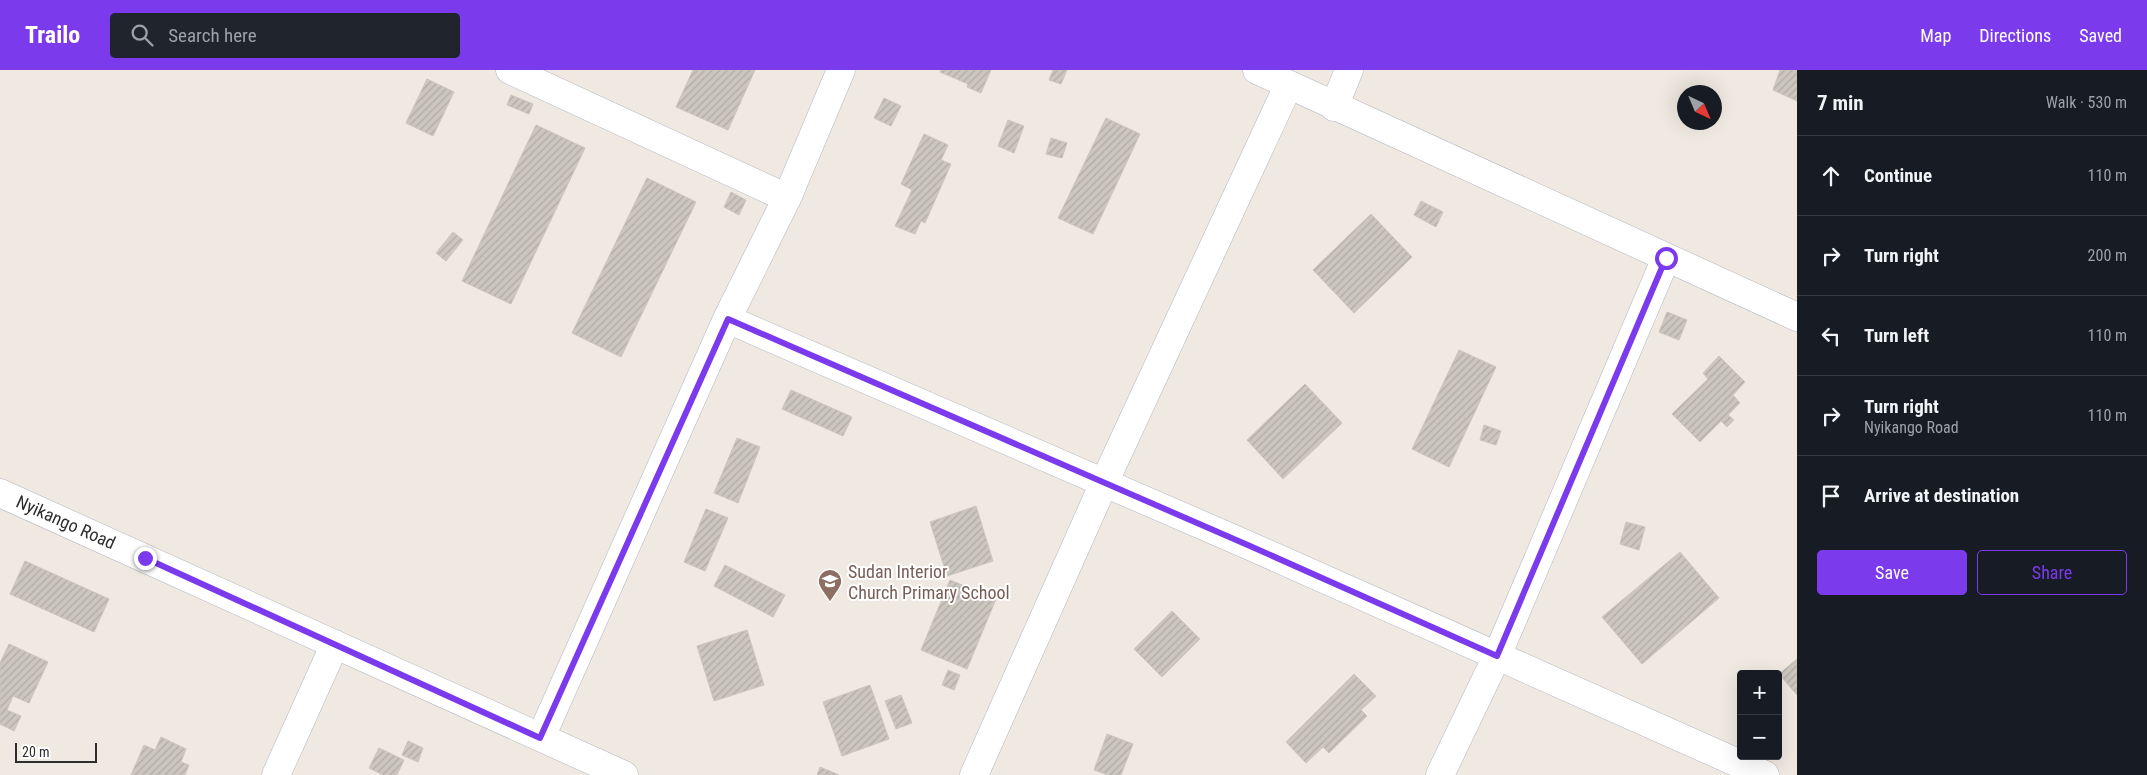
<!DOCTYPE html>
<meta charset="utf-8">
<style>
:root{--surface:#171b24;--page:#20242c;--text:#f1f3f6;--muted:#9ea1a6;--line:#363941;--accent:#7c3aed}
body{margin:0;font-family:"Roboto Condensed",sans-serif;background:var(--page);color:var(--text)}
.controls{position:absolute;right:15px;bottom:15px;display:grid;overflow:hidden;border-radius:5px;box-shadow:0 5px 20px #0002}
.controls button{width:45px;height:45px;display:grid;place-items:center;padding:0;border:0;border-bottom:1px solid var(--line);background:var(--surface);color:var(--text);font:25px sans-serif}
.compass{position:absolute;left:1677px;top:15px;width:45px;height:45px;border-radius:50%;background:var(--surface);box-shadow:0 5px 20px #0002;rotate:136deg}
.scale{position:absolute;left:15px;bottom:12px;width:82px;box-sizing:border-box;padding-left:5px;border:2px solid #2e2e2e;border-top:0;font-size:14px;line-height:18px;white-space:nowrap;color:#2e2e2e;-webkit-text-stroke:4px #fff;paint-order:stroke}
.stop{position:absolute;width:15px;height:15px;margin:-11px;border:4px solid #7c3aed;border-radius:50%;background:#fff}
.stop.end{background:#7c3aed;border-color:#fff;box-shadow:0 1px 5px #0008}
.list{margin:0;padding:0;list-style:none}
h2{display:flex;justify-content:space-between;align-items:center;height:65px;margin:0;padding:0 20px;font-size:21px}
h2 small{font-size:16px;font-weight:400;color:var(--muted)}
.list li{display:grid;grid-template-columns:32px 1fr auto;gap:15px;align-items:center;box-sizing:border-box;height:80px;padding:0 20px;border-top:1px solid var(--line)}
.list b{display:block;font-size:19px;white-space:nowrap}
.list p{margin:0;font-size:16px;white-space:nowrap;color:var(--muted)}
.list em{font-size:16px;font-style:normal;color:var(--muted)}
.actions{display:flex;gap:10px;padding:15px 20px}
.actions a{flex:1;padding:11px 0;border:1px solid var(--accent);border-radius:5px;text-align:center;font-size:18px;color:var(--accent)}
.actions .main{background:var(--accent);color:#fff}
.icon{flex:none;width:28px;height:28px;fill:none;stroke:currentColor;stroke-width:2;stroke-linecap:round;stroke-linejoin:round}
.map{position:relative;flex:none;width:1797px;height:705px;overflow:hidden}
header{display:flex;align-items:center;gap:30px;box-sizing:border-box;height:70px;padding:0 25px;background:var(--accent);color:#fff}
header strong{font-size:24px}
nav{display:flex;gap:28px;margin-inline-start:auto;font-size:18px}
.search{width:350px;height:45px;background:var(--page);display:flex;align-items:center;gap:12px;box-sizing:border-box;padding:0 18px;border-radius:5px;color:var(--muted);font-size:19px}
main{display:flex}
aside{flex:1;background:var(--surface)}
.map>svg:first-child{display:block}
</style>
<header>
<strong>Trailo</strong>
<div class="search"><svg class="icon" aria-label="search" viewBox="0 0 24 24"><circle cx="10" cy="10" r="6"/><path d="M15 15l6 6"/></svg>Search here</div>
<nav><a>Map</a><a>Directions</a><a>Saved</a></nav>
</header>
<main>
<div class="map">
<svg width="1797" height="705" viewBox="0 0 1797 705">
<defs>
<pattern id="building-hatch" width="6" height="6" patternUnits="userSpaceOnUse" patternTransform="scale(1.25)"><rect width="6" height="6" fill="#cbc7bf"/><path d="M-1 1l2-2M0 6l6-6M5 7l2-2" fill="none" stroke="#afaba4"/></pattern>
</defs>
<rect width="100%" height="100%" fill="#efe9e1"/>
<!-- building -->
<path fill="url(#building-hatch)" stroke="#cbc5ba" d="M693,0H755L728,60L676,37Z
M941,0H991L981,23L967,17L968,14L940,2Z
M1053,0H1067L1061,14L1049,10Z
M1780,0H1797V31L1773,20Z
M427,9L454,22L433,66L406,53Z
M511,25L533,34L529,44L507,35Z
M884,28L901,36L891,56L874,48Z
M1106,48L1140,64L1093,164L1058,148Z
M1008,50L1024,56L1014,83L998,76Z
M536,55L585,78L511,234L462,211Z
M924,64L948,75L941,90L951,94L925,153L921,151L915,164L895,156L912,120L901,114Z
M1051,68L1067,73L1062,88L1046,84Z
M647,108L696,132L621,287L572,263Z
M731,122L746,130L739,145L724,137Z
M1421,131L1443,142L1436,157L1414,145Z
M1371,144L1412,187L1354,243L1313,200Z
M453,162L463,170L446,191L436,183Z
M1667,242L1687,250L1679,270L1659,262Z
M1459,280L1496,297L1449,397L1412,379Z
M1719,286L1745,312L1733,325L1740,333L1728,345L1734,350L1727,357L1721,351L1700,372L1672,344L1708,309L1703,303Z
M1305,314L1342,353L1283,409L1247,370Z
M791,320L852,347L843,366L782,339Z
M1484,355L1501,361L1496,375L1480,370Z
M737,368L760,377L738,433L714,423Z
M976,436L993,491L947,506L930,452Z
M706,439L728,448L705,501L684,492Z
M1626,452L1645,457L1639,480L1620,474Z
M1680,482L1719,528L1642,594L1602,547Z
M25,491L109,529L94,562L10,524Z
M725,495L785,525L773,547L714,516Z
M950,510L996,529L967,599L921,580Z
M1172,541L1200,569L1162,607L1134,579Z
M747,560L764,615L714,631L697,576Z
M9,574L48,592L29,633L13,626L7,640L21,646L14,661L0,654V593Z
M1797,589V625L1779,604Z
M948,600L960,605L954,620L942,615Z
M1354,604L1376,626L1361,640L1367,646L1329,683L1323,677L1306,693L1286,672Z
M870,615L889,669L842,686L823,632Z
M901,625L912,653L896,659L885,631Z
M1107,664L1133,674L1121,705H1108L1094,700Z
M161,667L186,679L181,692L189,695L185,705H131L144,675L155,680Z
M408,671L423,678L418,692L402,685Z
M379,678L404,690L397,705H383L369,698Z
M820,697L839,705H817Z"/>
<g fill="none" stroke-linecap="round" stroke-linejoin="round">
<!-- minor casing -->
<g stroke="#b4b7c1" stroke-width="29">
<path id="minor" d="M510,0L787,128
M1257,0L1797,247
M1334,37L1349,0
M727,249L1250,476L1765,705
M0,423L624,705
M541,667L727,249L787,128L841,0
M276,705L335,574
M974,705L1104,413L1288,16
M1440,705L1497,586L1666,188"/>
</g>
<!-- minor -->
<use href="#minor" stroke="#fff" stroke-width="28"/>
</g>
<g fill="none" stroke-linecap="round" stroke-linejoin="round">
<!-- route -->
<path stroke="#7c3aed" stroke-width="6" d="M145,488L540,668L728,249L1250,476L1497,586L1666,188"/>
</g>
<!-- icons -->
<defs>
<g id="school-pin" transform="scale(1.25)"><path d="M0 17L-7.5 6A9.5 9.5 0 1 1 7.5 6Z" fill="#8d6e63" stroke="#fff"/><path d="M0-5L7-2L0 1L-7-2ZM-4 1L0 2.5L4 1V4Q0 6-4 4Z" fill="#fff"/></g>
</defs>
<g fill-rule="evenodd">
<use href="#school-pin" x="830" y="511"/>
</g>
<g text-anchor="middle" dominant-baseline="central" stroke-width="4" stroke-linejoin="round" paint-order="stroke">
<!-- street labels -->
<g font-size="18" fill="#2e2e2e" stroke="#fff">
<text transform="translate(66 452) rotate(24)">Nyikango Road</text>
</g>
<!-- education labels -->
<g font-size="18" fill="#785e54" stroke="#fff" text-anchor="start">
<text x="848" y="501">Sudan Interior<tspan x="848" dy="21">Church Primary School</tspan></text>
</g>
</g>
</svg>
<div class="controls">
<button>+</button>
<button>−</button>
</div>
<svg class="compass" viewBox="-18 -18 36 36"><path d="M0-13l5 13h-10z" fill="#e53935"/><path d="M0 13l5-13h-10z" fill="#9ea1a6"/></svg>
<div class="scale">20 m</div>
<div class="stop" style="left:1666px;top:188px"></div>
<div class="stop end" style="left:145px;top:488px"></div>
</div>
<aside>
<h2>7 min<small>Walk · 530 m</small></h2>
<ul class="list">
<li><svg class="icon" aria-label="ahead" viewBox="0 0 24 24"><path d="M12 20V5M6 11l6-6 6 6"/></svg><div><b>Continue</b></div><em>110 m</em></li>
<li><svg class="icon" aria-label="right" viewBox="0 0 24 24"><path d="M7 20v-9h11M14 6l5 5-5 5"/></svg><div><b>Turn right</b></div><em>200 m</em></li>
<li><svg class="icon" aria-label="left" viewBox="0 0 24 24"><path d="M17 20v-9H6M10 6l-5 5 5 5"/></svg><div><b>Turn left</b></div><em>110 m</em></li>
<li><svg class="icon" aria-label="right" viewBox="0 0 24 24"><path d="M7 20v-9h11M14 6l5 5-5 5"/></svg><div><b>Turn right</b><p>Nyikango Road</p></div><em>110 m</em></li>
<li><svg class="icon" aria-label="arrive" viewBox="0 0 24 24"><path d="M6 21V4h12l-3 4 3 4H6"/></svg><div><b>Arrive at destination</b></div></li>
</ul>
<div class="actions"><a class="main">Save</a><a>Share</a></div>
</aside>
</main>
